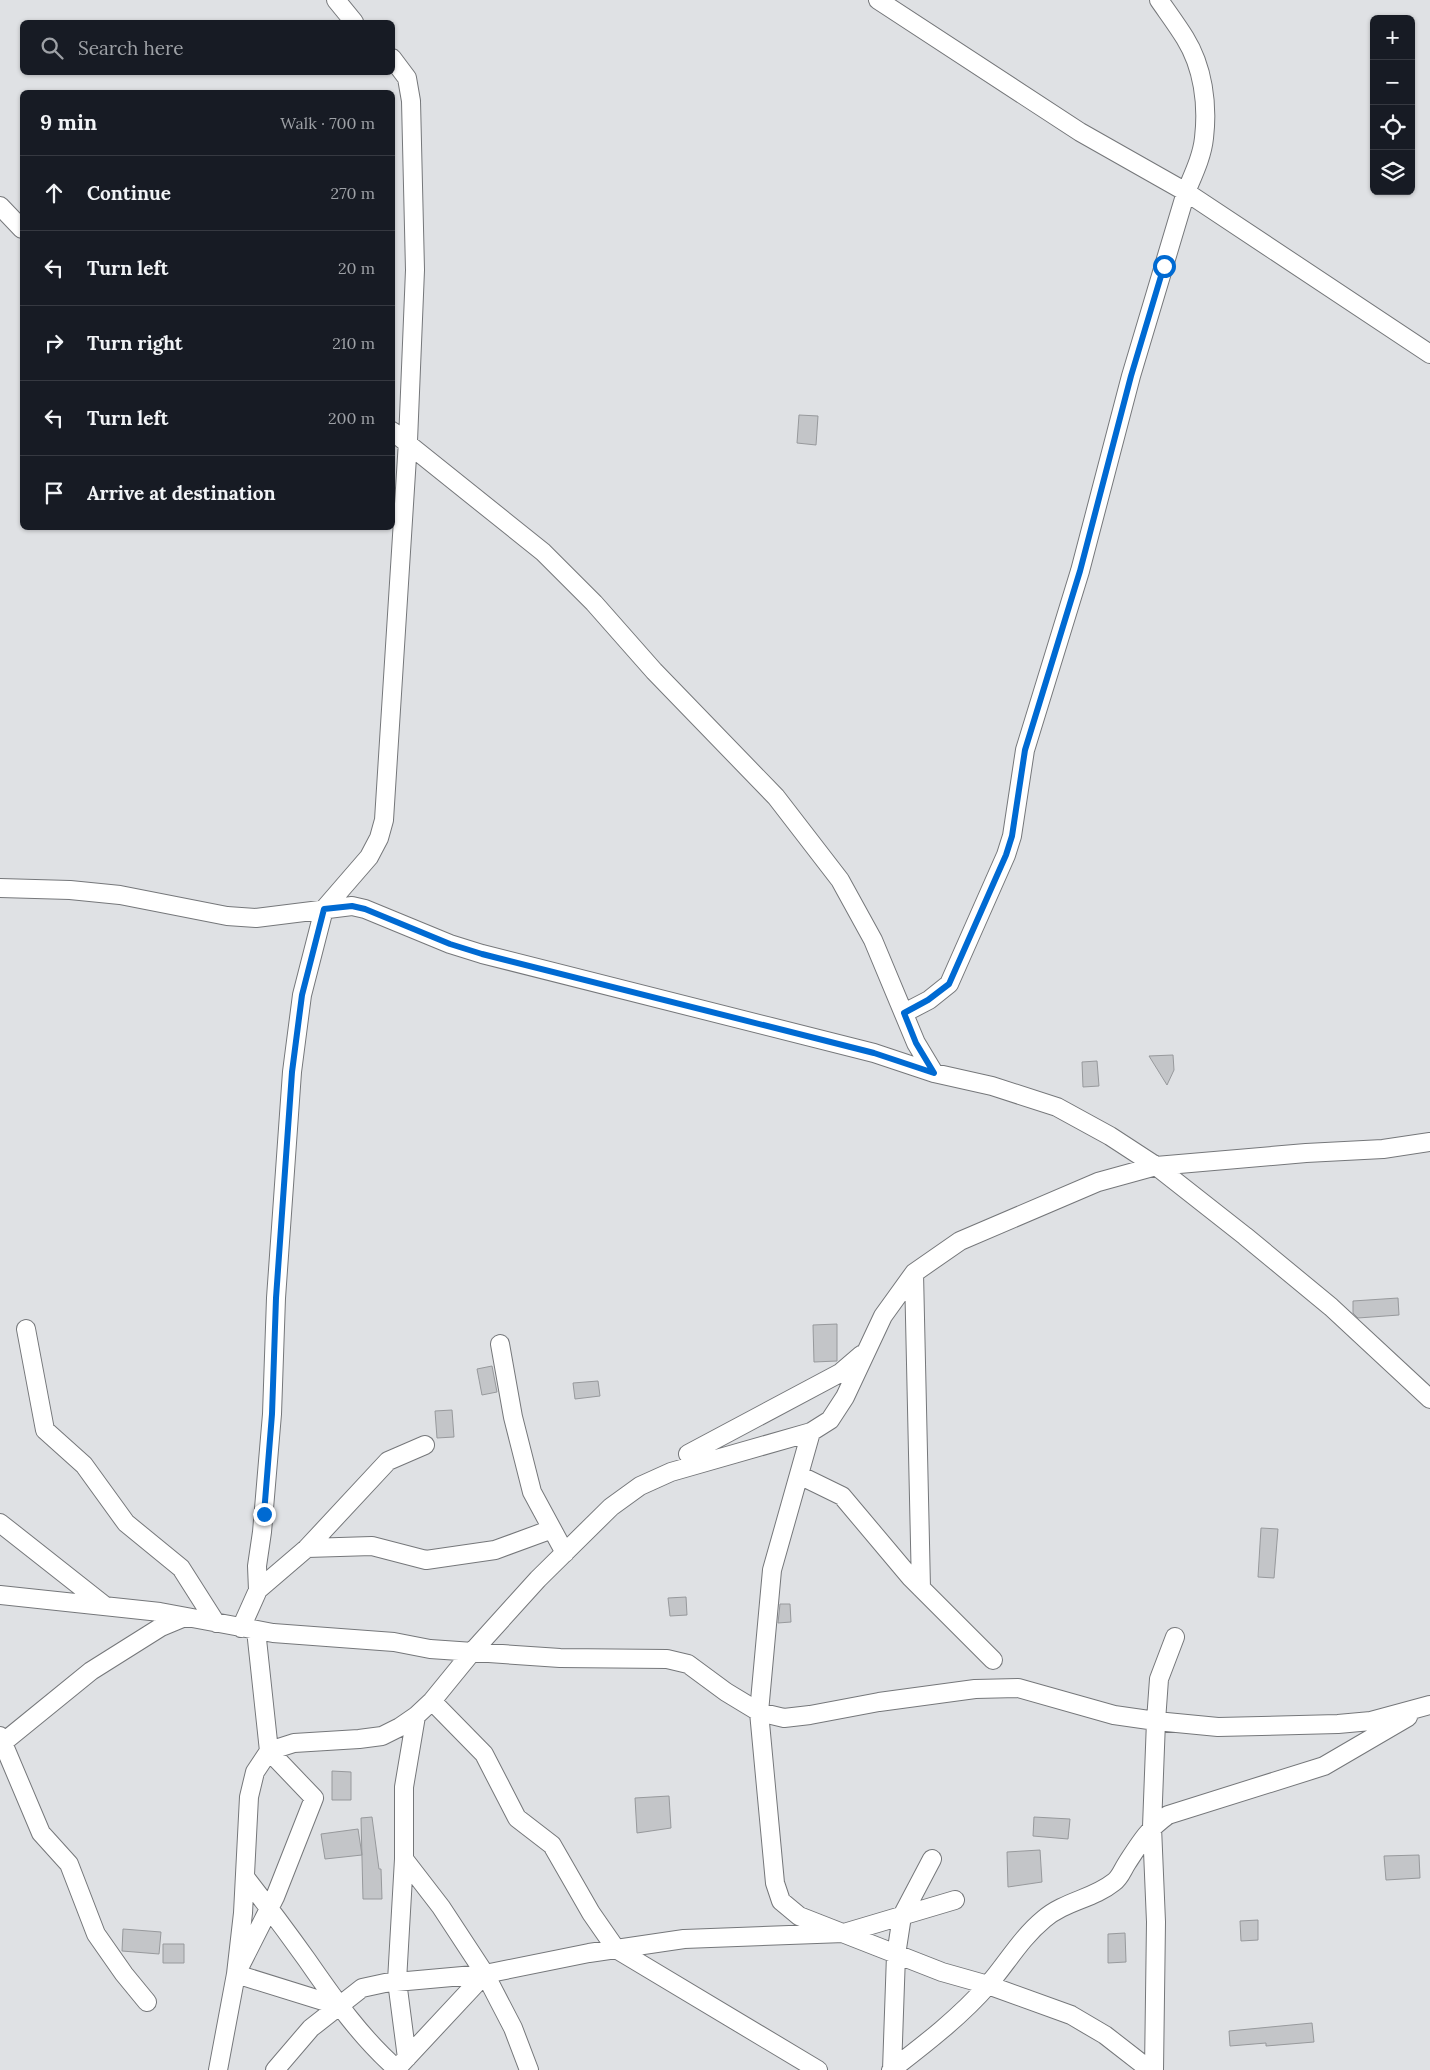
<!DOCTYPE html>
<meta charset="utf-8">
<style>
:root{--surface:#171b24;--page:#20242c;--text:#f1f3f6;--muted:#9ea1a6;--line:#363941}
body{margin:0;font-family:Lora,serif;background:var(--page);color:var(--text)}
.controls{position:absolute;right:15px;top:15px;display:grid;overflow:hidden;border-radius:8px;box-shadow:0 1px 4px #0004}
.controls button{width:45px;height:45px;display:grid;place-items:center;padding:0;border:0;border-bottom:1px solid var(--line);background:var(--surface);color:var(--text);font:25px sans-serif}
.stop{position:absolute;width:15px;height:15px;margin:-11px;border:4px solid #006ad2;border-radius:50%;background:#fff}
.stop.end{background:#006ad2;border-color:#fff;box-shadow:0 1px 5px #0008}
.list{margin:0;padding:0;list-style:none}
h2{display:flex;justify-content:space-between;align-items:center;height:65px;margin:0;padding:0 20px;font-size:21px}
h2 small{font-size:16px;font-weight:400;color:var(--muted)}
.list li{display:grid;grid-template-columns:32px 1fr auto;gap:15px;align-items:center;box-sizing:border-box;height:75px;padding:0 20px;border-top:1px solid var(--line)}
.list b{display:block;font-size:19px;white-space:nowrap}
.list em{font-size:16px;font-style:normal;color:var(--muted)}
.icon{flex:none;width:28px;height:28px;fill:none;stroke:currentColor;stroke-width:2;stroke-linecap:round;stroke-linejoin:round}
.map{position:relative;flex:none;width:1430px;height:2070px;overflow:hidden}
.search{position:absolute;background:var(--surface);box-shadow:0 1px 4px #0004;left:20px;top:20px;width:375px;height:55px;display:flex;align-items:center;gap:12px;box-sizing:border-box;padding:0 18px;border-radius:8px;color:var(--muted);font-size:19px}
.panel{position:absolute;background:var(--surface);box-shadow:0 1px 4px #0004;left:20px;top:90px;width:375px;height:440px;border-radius:8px}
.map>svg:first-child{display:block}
</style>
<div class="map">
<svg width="1430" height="2070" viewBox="0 0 1430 2070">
<rect width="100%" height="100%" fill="#dfe1e4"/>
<!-- building -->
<path fill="#c3c5c8" stroke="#97999c" d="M799,415L818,416L816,445L797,443Z
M1173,1055L1174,1070L1167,1085L1149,1056Z
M1097,1061L1099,1086L1083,1087L1082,1062Z
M1398,1298L1399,1315L1358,1318L1353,1313V1301Z
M837,1324V1361L814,1362L813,1325Z
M492,1366L497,1392L482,1395L477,1369Z
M598,1381L600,1396L575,1399L573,1383Z
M452,1410L454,1437L437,1438L435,1411Z
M1261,1528L1278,1529L1274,1578L1258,1577Z
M686,1597L687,1615L670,1616L668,1598Z
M780,1604H790L791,1622L778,1623Z
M332,1771L351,1772V1800H332Z
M669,1796L671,1828L637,1833L635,1798Z
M372,1817L379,1869H381L382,1899H363L361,1818Z
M1034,1817L1070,1819L1068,1839L1033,1836Z
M358,1829L362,1855L325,1859L321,1834Z
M1040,1850L1042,1882L1008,1887L1007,1852Z
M1419,1855L1420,1878L1386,1880L1384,1856Z
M1258,1920V1940L1241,1941L1240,1921Z
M123,1929L161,1932L159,1954L122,1951Z
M1125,1933L1126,1962L1108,1963V1934Z
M163,1944H184V1963H163Z
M1312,2023L1314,2042L1266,2046V2043L1230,2046L1229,2031Z"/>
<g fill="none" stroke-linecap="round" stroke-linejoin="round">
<!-- street casing -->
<g stroke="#75777a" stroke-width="20">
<path id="street" d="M336,0L354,22
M878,0L1080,132L1186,192L1430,354
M0,206L22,229
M392,431L543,552L594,603L654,671L776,797L840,880L873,940L916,1043L934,1073
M0,888L70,890L120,895L227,916L256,918L352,906L365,909L450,944L482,954L874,1053L934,1073L992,1086L1057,1107L1110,1136L1156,1166L1245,1236L1331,1307L1430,1399
M904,1013L929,1000L949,984L1006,855L1012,836L1025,750L1080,571L1131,376L1186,192C1193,175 1202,157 1204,138C1208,104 1203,67 1185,38C1177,25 1168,13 1159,0
M914,1273L921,1588
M26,1329L45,1430L84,1465L126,1523L181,1568L216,1623
M500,1344L513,1417L532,1492L565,1553
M811,1432L772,1570L759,1712L775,1883L781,1901L799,1916L942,1972L988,1985L1071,2015L1105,2035L1150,2070
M688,1454L840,1373L861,1355
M799,1475L842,1496L911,1578L993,1660
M0,1523L104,1605
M307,1548L388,1461L425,1445
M258,1590L307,1548L372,1546L426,1560L495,1550L544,1532
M0,1595L160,1612L273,1633L394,1642L430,1649L560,1658L667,1659L688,1664L726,1692L759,1712L784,1718L810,1715L879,1702L975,1689L1018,1688L1114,1715L1156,1721L1218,1727L1338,1724L1371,1721L1430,1705
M241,1628L258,1590L257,1566L262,1532L272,1414L276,1298L292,1072L302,995L324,909L369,857L379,838L384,820L408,441L415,270L411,101L407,78L392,58
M256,1630L269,1751L314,1798L275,1897L236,1974L339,2006
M432,1701L484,1754L517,1818L552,1845L591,1913L616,1949L818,2070
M416,1716L404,1787V1859L441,1907L485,1974L513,2028L529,2070
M0,1736L41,1833L69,1864L96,1934L124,1974L147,2002
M0,1745L91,1671L161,1627L185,1617
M404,1859L397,1981L407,2058
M245,1877C266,1904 287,1932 307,1960C334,1999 362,2039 398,2070
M401,2064L485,1974
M218,2070L236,1974L243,1913L249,1797L255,1772L269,1751L294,1743L359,1739L382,1736L400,1727L416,1716L432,1701L472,1652L538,1579L611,1507L640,1486L671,1472L811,1432L830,1420L845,1397L883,1316L914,1273L960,1241L1098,1182L1156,1166L1306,1153L1383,1149L1430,1142
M275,2070L311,2028L362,1988L385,1983L485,1974L589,1953L684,1939L844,1933L955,1900
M891,2070C924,2045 961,2016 988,1985C1007,1963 1021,1938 1044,1919C1065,1901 1093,1899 1114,1882C1120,1878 1123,1869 1127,1863C1140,1843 1148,1829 1168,1815L1324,1766L1408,1717
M892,2070L896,1955L902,1916L932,1859
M1154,2070L1156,1922L1152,1827L1156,1721L1159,1679L1175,1637"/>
</g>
<!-- street -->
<use href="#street" stroke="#fff" stroke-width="18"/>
</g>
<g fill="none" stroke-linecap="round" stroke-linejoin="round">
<!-- route -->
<path stroke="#006ad2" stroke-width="6" d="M264,1514L272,1414L276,1298L292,1072L302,995L324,909L352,906L365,909L450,944L482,954L874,1053L934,1073L916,1043L904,1013L928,1000L949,984L1006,855L1012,836L1025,750L1080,571L1131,376L1164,266"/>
</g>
</svg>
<div class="controls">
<button>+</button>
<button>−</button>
<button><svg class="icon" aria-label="locate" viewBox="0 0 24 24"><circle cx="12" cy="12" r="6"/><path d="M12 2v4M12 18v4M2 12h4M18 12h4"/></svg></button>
<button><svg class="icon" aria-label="layers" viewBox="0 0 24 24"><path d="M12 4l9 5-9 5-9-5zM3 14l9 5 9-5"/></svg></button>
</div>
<div class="stop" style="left:1164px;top:266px"></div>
<div class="stop end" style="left:264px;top:1514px"></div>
<div class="search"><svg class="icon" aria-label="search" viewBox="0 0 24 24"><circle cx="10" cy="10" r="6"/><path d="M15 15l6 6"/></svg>Search here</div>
<section class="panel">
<h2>9 min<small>Walk · 700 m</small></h2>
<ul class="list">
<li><svg class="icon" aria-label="ahead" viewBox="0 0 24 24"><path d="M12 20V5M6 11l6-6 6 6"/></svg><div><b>Continue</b></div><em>270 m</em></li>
<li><svg class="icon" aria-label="left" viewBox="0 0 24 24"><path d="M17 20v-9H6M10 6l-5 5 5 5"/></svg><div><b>Turn left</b></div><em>20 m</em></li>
<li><svg class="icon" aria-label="right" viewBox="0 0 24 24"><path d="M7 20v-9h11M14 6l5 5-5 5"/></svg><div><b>Turn right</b></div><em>210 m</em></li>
<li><svg class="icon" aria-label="left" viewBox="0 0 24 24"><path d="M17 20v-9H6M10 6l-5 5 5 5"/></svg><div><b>Turn left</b></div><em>200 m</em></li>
<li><svg class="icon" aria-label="arrive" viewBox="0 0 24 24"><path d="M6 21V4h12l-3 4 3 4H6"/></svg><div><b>Arrive at destination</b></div></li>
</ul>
</section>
</div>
